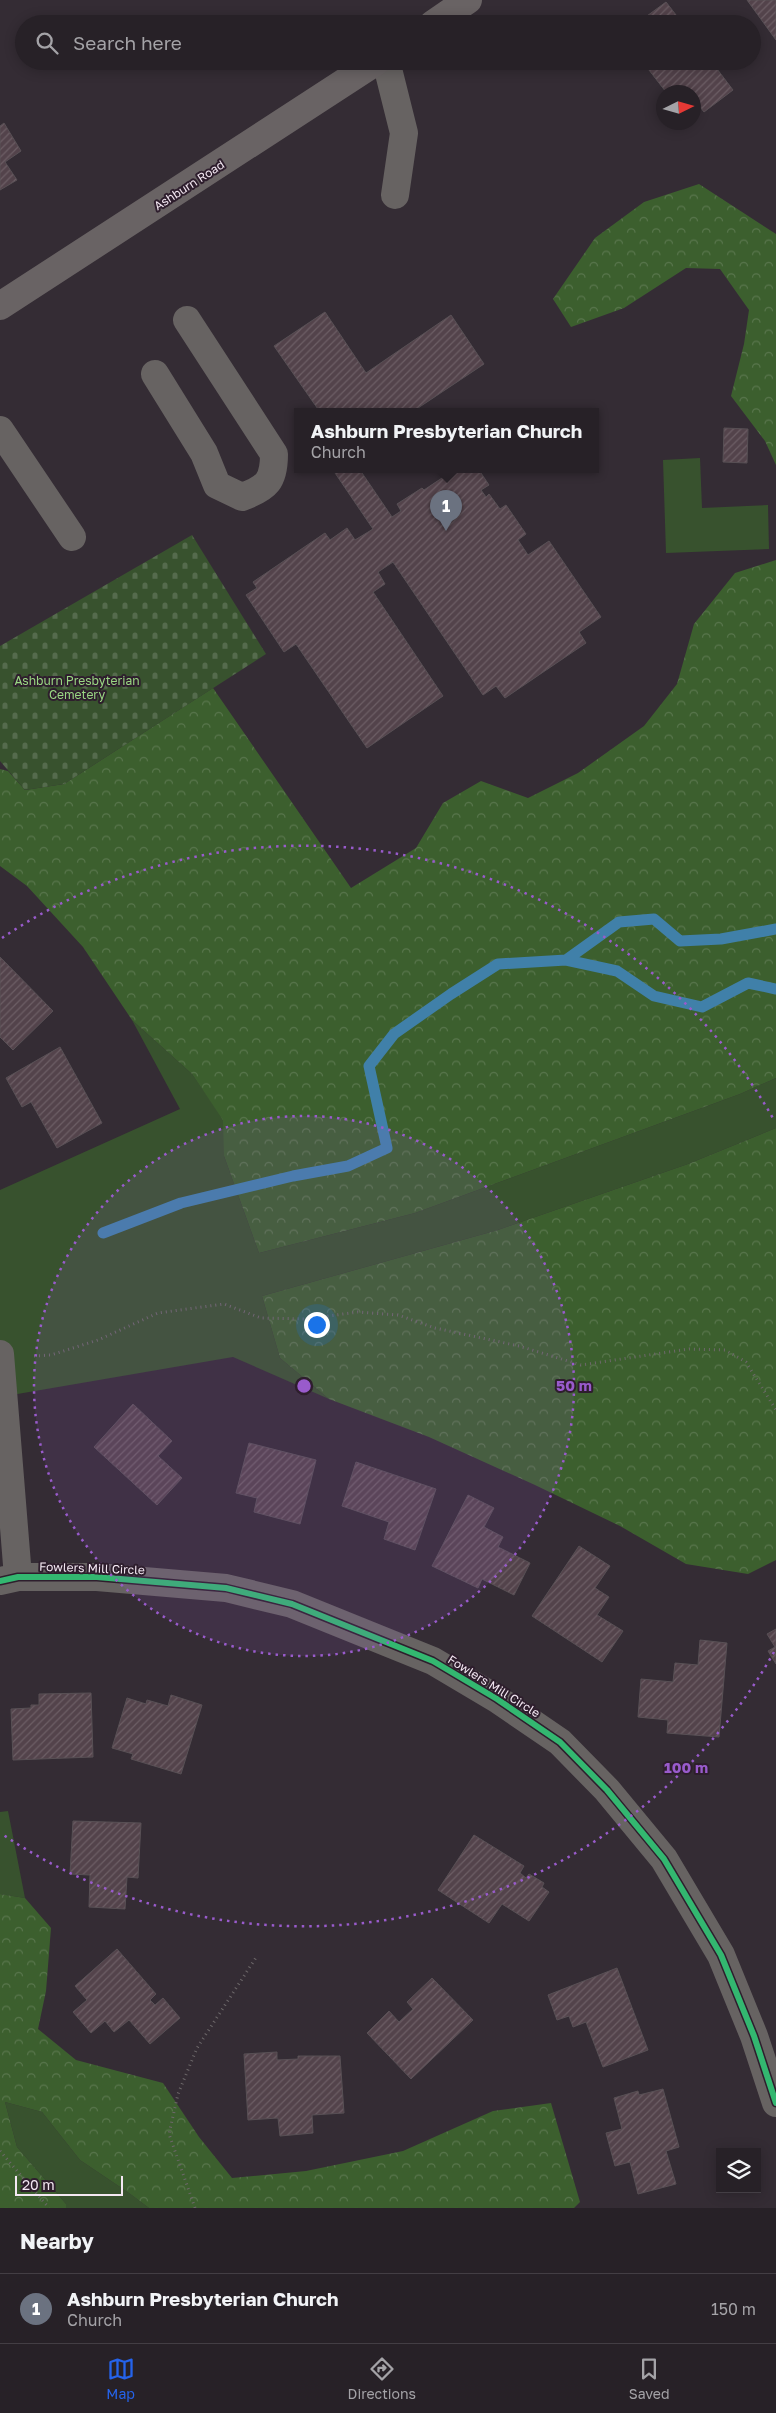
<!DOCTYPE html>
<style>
:root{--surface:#272127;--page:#332e33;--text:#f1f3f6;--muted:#a4a3a7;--line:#433e44;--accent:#2563eb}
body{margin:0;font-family:"Golos Text",sans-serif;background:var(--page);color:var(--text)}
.controls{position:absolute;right:15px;bottom:15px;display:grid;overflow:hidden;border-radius:0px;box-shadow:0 2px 12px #0003}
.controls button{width:45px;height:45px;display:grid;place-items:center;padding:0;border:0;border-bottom:1px solid var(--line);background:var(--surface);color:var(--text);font:25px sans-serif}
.compass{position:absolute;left:656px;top:85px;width:45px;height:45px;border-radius:50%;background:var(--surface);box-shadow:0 2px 12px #0003;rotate:85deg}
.scale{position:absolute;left:15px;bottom:12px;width:108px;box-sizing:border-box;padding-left:5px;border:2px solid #f4e8f3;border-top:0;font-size:14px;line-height:18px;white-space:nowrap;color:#f4e8f3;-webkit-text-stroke:4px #2e1e2d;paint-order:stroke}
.you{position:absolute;left:316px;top:1324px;width:18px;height:18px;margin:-12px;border:4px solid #fff;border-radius:50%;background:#1a73e8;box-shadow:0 0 0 8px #1a73e833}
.badge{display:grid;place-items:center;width:32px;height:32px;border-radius:50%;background:var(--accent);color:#fff;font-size:16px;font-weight:700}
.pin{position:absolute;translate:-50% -41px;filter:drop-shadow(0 1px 2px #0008)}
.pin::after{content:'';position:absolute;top:26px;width:18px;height:15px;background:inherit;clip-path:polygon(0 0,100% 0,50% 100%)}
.popup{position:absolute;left:294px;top:408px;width:305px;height:65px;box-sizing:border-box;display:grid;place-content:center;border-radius:0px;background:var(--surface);filter:drop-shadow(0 1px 4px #0005);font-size:16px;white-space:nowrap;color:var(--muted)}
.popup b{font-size:19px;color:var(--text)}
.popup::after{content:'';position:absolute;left:50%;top:100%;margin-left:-10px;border:10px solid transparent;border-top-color:var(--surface)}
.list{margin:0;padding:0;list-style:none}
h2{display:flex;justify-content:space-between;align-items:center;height:65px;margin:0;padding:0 20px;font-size:21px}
h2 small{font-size:16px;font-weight:400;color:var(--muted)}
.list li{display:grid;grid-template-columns:32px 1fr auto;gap:15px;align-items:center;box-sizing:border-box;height:70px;padding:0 20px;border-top:1px solid var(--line)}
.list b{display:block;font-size:19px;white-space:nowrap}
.list p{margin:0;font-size:16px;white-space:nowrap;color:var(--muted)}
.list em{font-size:16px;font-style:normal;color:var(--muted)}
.icon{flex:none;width:28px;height:28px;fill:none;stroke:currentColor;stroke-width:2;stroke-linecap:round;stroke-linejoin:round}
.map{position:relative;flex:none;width:776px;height:2208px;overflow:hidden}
.search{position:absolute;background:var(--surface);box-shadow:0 2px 12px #0003;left:15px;right:15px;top:15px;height:55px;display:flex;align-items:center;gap:12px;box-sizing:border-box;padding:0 18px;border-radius:28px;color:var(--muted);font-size:19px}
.sheet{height:135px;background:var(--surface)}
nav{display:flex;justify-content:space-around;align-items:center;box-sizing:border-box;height:70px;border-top:1px solid var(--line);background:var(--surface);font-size:14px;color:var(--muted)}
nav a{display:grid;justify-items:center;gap:2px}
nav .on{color:var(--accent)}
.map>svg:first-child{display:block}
</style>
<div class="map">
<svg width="776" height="2208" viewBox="0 0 776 2208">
<defs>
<pattern id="forest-crowns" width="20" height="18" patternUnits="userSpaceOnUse" patternTransform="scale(1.25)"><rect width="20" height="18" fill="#3c5f2e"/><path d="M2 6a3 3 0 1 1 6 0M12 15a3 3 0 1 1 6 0" fill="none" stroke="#59764d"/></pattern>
<pattern id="cemetery-stones" width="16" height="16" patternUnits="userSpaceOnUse" patternTransform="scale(1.25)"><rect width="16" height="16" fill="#38522e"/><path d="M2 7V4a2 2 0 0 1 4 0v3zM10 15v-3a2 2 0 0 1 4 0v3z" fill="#556b4d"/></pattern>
<pattern id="building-hatch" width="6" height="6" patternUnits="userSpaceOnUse" patternTransform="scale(1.25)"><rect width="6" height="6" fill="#53434b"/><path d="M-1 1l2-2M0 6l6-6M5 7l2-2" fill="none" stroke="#6c5e65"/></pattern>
</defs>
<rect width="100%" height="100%" fill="#342c34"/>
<!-- green -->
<path fill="#38522e" d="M700,458L702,508L768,505L769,549L666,553L663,460Z
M132,1020L192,1074L224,1120V1156L259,1253L415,1213L740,1094L776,1078V1128L688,1164L498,1230L262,1296L280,1358L329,1399L233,1357L0,1397V1190L180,1109Z
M8,1811L25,1898L0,1894V1812Z
M5,2102L42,2112L80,2160L129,2193L149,2208H66V2204L17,2147Z"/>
<!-- forest -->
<path fill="url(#forest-crowns)" d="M699,184L776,234V465L765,441L731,396L744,344L749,310L720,269L686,268L624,308L571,327L553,299L595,238L644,202Z
M776,560V1078L740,1094L415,1213L259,1253L224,1156L223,1120L192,1074L132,1020L83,947L27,886L0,866V769L8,771L25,790L64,784L213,688L351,888L416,848L443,803L481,781L528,798L578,773L644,726L677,684L694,624L735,573Z
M776,1128V1560L748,1574L686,1564L620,1526L535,1485L429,1437L329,1399L280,1358L262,1296L498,1230L688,1164Z
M0,1894L25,1898L51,1928L46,1991L38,2029L76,2060L163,2083L199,2137L232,2178L306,2171L403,2151L493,2111L551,2103L580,2202L574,2208H149L129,2193L80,2160L42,2112L5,2102L17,2147L66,2204V2208H0Z"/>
<!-- cemetery -->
<path fill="url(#cemetery-stones)" d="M192,535L266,654L64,784L25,790L0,761V646Z"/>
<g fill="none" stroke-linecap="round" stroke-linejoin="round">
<!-- stream -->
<path stroke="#4080a9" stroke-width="11" d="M566,960L619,922L654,919L680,941L721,939L776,929
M103,1233L181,1203L293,1176L348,1166L387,1148L369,1066L394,1034L451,994L498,964L566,960L617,971L654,996L702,1007L748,983L776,989"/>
</g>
<!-- building -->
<path fill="url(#building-hatch)" stroke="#585055" d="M747,0H776V40Z
M666,2L683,24H636Z
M642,61H711L733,90L704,112L694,99V92H688L685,88L678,92H666Z
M4,123L21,151L5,162L17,180L0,190V126Z
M325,312L366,373L451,315L484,364L412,412H320L274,346Z
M724,428L748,429L747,463L723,462Z
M333,470H360L392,517L401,511L397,504L422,488L424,490L454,470H479L489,485L481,490L486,497L489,494L500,509L506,505L526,534L518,540L528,555L549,541L601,617L579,632L586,643L505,698L496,686L483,695L393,562L378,572L385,584L373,592L443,696L367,748L296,644L284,652L246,595L257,588L253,582L325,533L330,540L347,528L355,540L373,529Z
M0,957L53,1011L13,1050L0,1037Z
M60,1047L102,1123L57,1148L31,1102L22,1107L6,1078Z
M133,1404L172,1441L158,1456L182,1478L157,1505L94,1447Z
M249,1443L316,1460L300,1524L254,1512L257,1498L236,1493Z
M356,1462L436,1489L415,1550L384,1539L389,1522L342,1506Z
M468,1495L494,1508L484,1527L503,1537L498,1547L530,1563L514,1595L482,1579L478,1588L432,1566Z
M579,1546L610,1566L595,1588L609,1597L597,1615L623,1631L602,1662L532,1616Z
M776,1629V1664L768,1651L775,1647L767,1634Z
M700,1640L727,1643L719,1737L667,1733L668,1720L638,1717L641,1679L673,1682L675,1663L698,1665Z
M91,1693L93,1757L13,1760L11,1709L31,1708V1705H39V1694Z
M171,1695L202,1705L181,1774L131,1759L133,1754L112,1748L127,1698L146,1704L147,1700L168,1706Z
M73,1821L141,1823L138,1878L127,1877L125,1909L89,1907L90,1875L70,1874Z
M474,1835L524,1866L520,1873L526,1878L529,1874L544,1883L542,1887L549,1892L529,1921L502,1904L489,1923L438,1890Z
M117,1949L156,1994L150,2000L155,2005L163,1998L180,2018L150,2044L129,2020L114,2032L105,2021L91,2033L73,2012L87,2000L75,1986Z
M617,1968L648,2050L603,2067L586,2022L573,2027L569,2016L557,2020L548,1995Z
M432,1978L473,2020L411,2079L367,2033L389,2011L399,2022L413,2009L407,2002Z
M277,2052V2060L298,2059V2056H340L344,2113L312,2115L313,2133L280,2136L278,2118L248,2120L244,2054Z
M663,2089L679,2147L666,2151L676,2184L638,2194L630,2162L615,2166L606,2133L622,2129L614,2098L638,2091L639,2095Z"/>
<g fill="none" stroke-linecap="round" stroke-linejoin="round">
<!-- path -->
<path stroke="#6d686a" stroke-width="3" stroke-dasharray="1 4" stroke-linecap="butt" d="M34,1356L51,1355L98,1340L158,1313L224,1304L261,1318L306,1319L358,1312L398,1315L435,1328L519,1346L581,1365L689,1349L725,1350L746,1362L776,1410
M0,2151L49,2208
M195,2208L169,2134L178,2094L197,2048L257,1956"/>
<!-- minor -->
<path stroke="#676362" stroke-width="28" d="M386,61L404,133L395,195
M155,374L204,453L217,485L242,497C267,488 274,481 274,454L187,320
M0,430L72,537
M0,1354L18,1577
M0,1581L18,1577H97L226,1588L292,1604L433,1661L497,1699L560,1742L607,1790L664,1859L721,1955L754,2036L776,2103"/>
<!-- major -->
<path stroke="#696364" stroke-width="28" d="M433,24L468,0
M0,306L377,61"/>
<!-- cycleway casing -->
<g stroke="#2e1e2d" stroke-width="9">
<path id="cycleway" d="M0,1581L18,1577H97L226,1588L292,1604L433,1661L497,1699L560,1742L607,1790L664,1859L721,1955L754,2036L776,2103"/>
</g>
<!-- cycleway -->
<use href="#cycleway" stroke="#33b770" stroke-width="6"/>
</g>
<!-- distance rings -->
<circle cx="304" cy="1386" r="270" fill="#995bcc" fill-opacity=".12"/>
<g fill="none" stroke="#995bcc" stroke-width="2.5" stroke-dasharray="2.5 5">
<circle cx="304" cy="1386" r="270"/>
<path d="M774 1652A540 540 0 0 1 2 1834M2 938A540 540 0 0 1 774 1120"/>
</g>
<g text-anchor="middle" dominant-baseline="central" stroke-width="4" stroke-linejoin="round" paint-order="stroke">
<!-- street labels -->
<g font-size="12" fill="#f4e8f3" stroke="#2e1e2d">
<text transform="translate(189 185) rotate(-33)">Ashburn Road</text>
<text transform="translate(92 1568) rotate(2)">Fowlers Mill Circle</text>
<text transform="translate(494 1686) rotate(32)">Fowlers Mill Circle</text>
</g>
<!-- park labels -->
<g font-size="12" fill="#9ad783" stroke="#2e1e2d">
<text x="77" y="680">Ashburn Presbyterian<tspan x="77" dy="14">Cemetery</tspan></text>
</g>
</g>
<circle cx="304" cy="1386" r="8" fill="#995bcc" stroke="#2e1e2d" stroke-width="2.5"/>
<g font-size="15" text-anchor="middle" font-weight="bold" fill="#995bcc" stroke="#2e1e2d" stroke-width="4" stroke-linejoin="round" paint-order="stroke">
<text x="574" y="1391">50 m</text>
<text x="686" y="1773">100 m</text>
</g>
</svg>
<div class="controls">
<button><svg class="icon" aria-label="layers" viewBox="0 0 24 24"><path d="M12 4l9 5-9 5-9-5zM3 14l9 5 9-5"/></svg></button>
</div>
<svg class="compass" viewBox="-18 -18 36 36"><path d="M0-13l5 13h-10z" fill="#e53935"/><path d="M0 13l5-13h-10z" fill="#a4a3a7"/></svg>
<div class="scale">20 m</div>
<div class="you"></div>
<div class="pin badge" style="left:446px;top:531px;background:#6b7280">1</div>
<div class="popup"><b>Ashburn Presbyterian Church</b>Church</div>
<div class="search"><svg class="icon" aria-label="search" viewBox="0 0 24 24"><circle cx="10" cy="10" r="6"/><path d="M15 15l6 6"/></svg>Search here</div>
</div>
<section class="sheet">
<h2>Nearby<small></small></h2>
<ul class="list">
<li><span class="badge" style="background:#6b7280">1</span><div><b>Ashburn Presbyterian Church</b><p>Church</p></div><em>150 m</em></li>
</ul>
</section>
<nav>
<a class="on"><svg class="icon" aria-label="map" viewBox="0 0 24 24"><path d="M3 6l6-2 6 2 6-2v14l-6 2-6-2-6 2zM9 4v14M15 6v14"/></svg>Map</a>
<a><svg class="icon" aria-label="directions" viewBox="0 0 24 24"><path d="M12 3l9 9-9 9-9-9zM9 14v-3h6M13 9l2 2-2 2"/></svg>Directions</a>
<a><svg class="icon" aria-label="saved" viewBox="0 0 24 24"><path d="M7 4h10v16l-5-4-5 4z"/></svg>Saved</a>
</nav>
